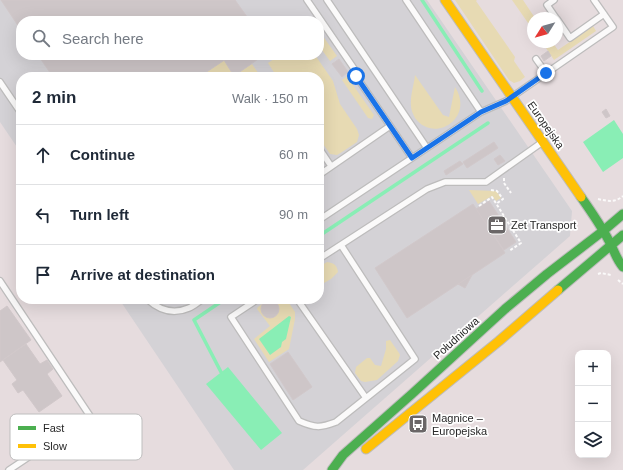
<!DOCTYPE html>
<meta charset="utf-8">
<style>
:root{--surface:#fff;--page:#f6f6f7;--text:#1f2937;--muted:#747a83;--line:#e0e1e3}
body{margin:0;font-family:Arial,sans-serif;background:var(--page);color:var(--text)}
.controls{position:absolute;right:12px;bottom:12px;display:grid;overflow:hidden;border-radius:8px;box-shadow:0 4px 16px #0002}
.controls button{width:36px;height:36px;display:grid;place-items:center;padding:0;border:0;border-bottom:1px solid var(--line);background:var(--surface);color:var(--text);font:20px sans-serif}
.compass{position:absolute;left:527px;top:12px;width:36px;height:36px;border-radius:50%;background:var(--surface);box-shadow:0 4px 16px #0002;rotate:233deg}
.stop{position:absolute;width:12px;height:12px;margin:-9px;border:3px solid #1a73e8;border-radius:50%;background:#fff}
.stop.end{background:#1a73e8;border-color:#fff;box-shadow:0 1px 4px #0008}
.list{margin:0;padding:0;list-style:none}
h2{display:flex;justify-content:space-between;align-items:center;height:52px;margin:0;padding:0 16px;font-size:17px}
h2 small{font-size:13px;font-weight:400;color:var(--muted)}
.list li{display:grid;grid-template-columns:26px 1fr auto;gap:12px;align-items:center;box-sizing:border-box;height:60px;padding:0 16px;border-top:1px solid var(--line)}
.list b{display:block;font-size:15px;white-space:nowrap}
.list em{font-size:13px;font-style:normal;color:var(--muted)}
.icon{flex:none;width:22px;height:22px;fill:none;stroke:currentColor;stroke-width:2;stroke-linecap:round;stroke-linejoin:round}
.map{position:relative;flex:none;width:623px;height:470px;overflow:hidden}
.search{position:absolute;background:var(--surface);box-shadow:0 4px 16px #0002;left:16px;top:16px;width:308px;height:44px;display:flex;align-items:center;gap:10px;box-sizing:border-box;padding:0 14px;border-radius:16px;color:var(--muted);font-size:15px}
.panel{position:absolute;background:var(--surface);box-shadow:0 4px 16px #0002;left:16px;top:72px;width:308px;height:232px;border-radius:16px}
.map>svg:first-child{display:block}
</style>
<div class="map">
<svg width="623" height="470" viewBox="0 0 623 470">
<rect width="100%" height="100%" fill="#e6dcde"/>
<!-- industrial -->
<path fill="#d4d2d6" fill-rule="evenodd" d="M0,0H427L572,211L570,236L303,470H234L119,299H319V77H21V153L0,122ZM21,21H319V55H21Z"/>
<!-- green -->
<path fill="#e7dab3" d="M455,0H477L476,1L515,57L514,61L525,77L520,81L514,83L509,80Z
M512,0H523L535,18H533V30Z
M593,26L596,31L554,60L542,42H552L558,50Z
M319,34L322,35L337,56L330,61L319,46Z
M280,55H315L333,81L340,104L357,129L359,135L357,142L342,152L337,155L330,154L319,138V77H277L268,63Z
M224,60L234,75L252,64L261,77H199Z
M350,74L353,85L374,115L372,119L368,118L342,80Z
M415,75L443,115L449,117L455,87C475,118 434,144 415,118C413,114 411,110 411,106C410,96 414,85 415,75Z
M469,190L495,191L497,192L501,198L496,201L492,196L478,204Z
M327,262C334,263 337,265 338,272L331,279L324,283L319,282V267Z
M269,299H284L287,300L295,312V319L289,349L269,362L254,339L270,326L257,309L258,307Z
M390,340L399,353L400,355L398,361L377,380L365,382L361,381L355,373L356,367L367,358H370L375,365L381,366L386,349V341Z"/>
<!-- water -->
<path fill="#89eeb5" d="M614,120L623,134V158L603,172L583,142Z
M289,316L291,317L286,339L282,342L281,347L270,355L259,339Z
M228,367L282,433L261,450L206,384Z"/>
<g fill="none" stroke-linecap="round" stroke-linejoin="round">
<!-- stream -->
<path stroke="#89eeb5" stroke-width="3.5" d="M422,0L482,91
M319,236L488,123
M221,372L194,320L225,299"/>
</g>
<!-- building -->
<path fill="#cec6c8" stroke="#d1c8ca" d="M1,0H235L250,21H21V30Z
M548,51L551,56L544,61L541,56Z
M38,55H232L199,77H53Z
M232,55H264L234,76L224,60Z
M339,59L348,72L342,77L332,64Z
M606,109L610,116L606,118L602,112Z
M494,142L498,148L467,168L463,162Z
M500,155L505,161L498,165L494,159Z
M460,161L463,164L446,175L444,171Z
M489,201L516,242L504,250L476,209Z
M473,204L505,253L407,318L375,268Z
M472,275L465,288L458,284Z
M261 309a9 9 0 1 1 18 0a9 9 0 1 1-18 0Z
M7,306L31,340L0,362V311Z
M26,344L40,364L47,360L53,369L47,374L62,396L39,412L23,390L18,393L12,384L17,380L3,360Z
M288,352L312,387L293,400L270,364Z"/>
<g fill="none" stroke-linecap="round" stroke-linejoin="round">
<!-- lane casing -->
<g stroke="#bdbcbc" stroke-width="8">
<path id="lane" d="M307,0L355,70L356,76L412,158
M327,0L427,148
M406,0L481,112
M554,0L547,5L556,18
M557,19L570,38L604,14
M536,59L546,73
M0,82L21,113
M319,148L331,166
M319,175L390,126
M319,220L481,112L506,101L613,27L594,0
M319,259L427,189L445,182H486L541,143
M0,281L90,416L9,470
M147,299C159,310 173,315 189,308C194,306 198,302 203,299
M258,299L231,317L299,421C315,428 320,428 336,422L415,359L341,245
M297,299L366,398"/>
</g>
<!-- fast casing -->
<g stroke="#bdbcbc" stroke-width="11">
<path id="fast" d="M581,197C592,213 603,228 611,245C615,253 617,260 623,267
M558,290L623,235
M332,470L343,455L413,393L505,309L547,274L603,231L623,214"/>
</g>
<!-- slow casing -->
<g stroke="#bdbcbc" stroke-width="11">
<path id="slow" d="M445,0L581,197
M366,449L499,341L558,290"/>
</g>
<!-- path -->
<path stroke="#fbfafa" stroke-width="2" stroke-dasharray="3 2" stroke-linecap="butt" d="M504,178V183L511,193
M491,190L497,191L503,199L496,204
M598,199C607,201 615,203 623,196
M479,206L492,197L521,243L509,251
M598,274L601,273L611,275
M618,280L623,284"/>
<!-- lane -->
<use href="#lane" stroke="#fbfafa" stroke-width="5.5"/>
<!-- fast -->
<use href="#fast" stroke="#4caf50" stroke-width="9"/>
<!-- slow -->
<use href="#slow" stroke="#ffc107" stroke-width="9"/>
</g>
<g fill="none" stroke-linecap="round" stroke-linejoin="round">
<!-- route -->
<path stroke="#1a73e8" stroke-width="5" d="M356,76L412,158L481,112L506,101L546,73"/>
</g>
<!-- icons -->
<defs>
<g id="office-square" transform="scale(1)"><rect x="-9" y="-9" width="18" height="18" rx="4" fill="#6a6667" stroke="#fff"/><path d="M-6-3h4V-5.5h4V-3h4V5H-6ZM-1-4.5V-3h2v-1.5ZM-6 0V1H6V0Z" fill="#fff"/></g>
<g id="bus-square" transform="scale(1)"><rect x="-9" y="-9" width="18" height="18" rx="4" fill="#6a6667" stroke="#fff"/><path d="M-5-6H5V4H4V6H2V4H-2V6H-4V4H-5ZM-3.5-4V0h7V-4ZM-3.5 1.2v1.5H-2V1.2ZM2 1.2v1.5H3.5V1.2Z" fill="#fff"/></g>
</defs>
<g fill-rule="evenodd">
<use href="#office-square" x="497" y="225"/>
<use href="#bus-square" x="418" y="424"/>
</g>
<g text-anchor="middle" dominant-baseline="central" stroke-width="3.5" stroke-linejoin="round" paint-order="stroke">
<!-- street labels -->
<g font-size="11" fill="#272727" stroke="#fff">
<text transform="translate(546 125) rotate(55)">Europejska</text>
<text transform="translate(456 338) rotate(-42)">Południowa</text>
</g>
<!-- poi labels -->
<g font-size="11" fill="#272727" stroke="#fff" text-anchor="start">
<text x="511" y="225">Zet Transport</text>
<text x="432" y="418">Magnice –<tspan x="432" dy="13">Europejska</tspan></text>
</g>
</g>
<!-- legend -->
<rect x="10" y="414" width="132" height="46" rx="6" fill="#fff" stroke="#bebebe" stroke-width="1"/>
<rect x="18" y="426" width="18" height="4" fill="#4caf50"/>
<rect x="18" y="444" width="18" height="4" fill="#ffc107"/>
<g font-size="11" fill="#272727">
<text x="43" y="432">Fast</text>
<text x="43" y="450">Slow</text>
</g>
</svg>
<div class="controls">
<button>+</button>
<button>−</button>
<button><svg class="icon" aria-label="layers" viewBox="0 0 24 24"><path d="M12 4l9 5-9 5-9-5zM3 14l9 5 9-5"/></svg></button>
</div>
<svg class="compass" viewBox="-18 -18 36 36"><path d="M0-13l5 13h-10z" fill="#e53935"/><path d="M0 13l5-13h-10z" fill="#747a83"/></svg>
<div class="stop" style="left:356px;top:76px"></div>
<div class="stop end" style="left:546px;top:73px"></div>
<div class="search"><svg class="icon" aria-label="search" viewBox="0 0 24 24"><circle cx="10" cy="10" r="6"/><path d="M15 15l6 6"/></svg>Search here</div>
<section class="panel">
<h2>2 min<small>Walk · 150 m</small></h2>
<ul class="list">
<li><svg class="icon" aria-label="ahead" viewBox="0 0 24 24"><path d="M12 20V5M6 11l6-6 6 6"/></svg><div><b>Continue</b></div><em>60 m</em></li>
<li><svg class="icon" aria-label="left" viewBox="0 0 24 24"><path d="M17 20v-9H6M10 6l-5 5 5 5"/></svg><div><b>Turn left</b></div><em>90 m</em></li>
<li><svg class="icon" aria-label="arrive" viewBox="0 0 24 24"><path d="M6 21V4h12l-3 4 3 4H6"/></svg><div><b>Arrive at destination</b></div></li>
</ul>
</section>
</div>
